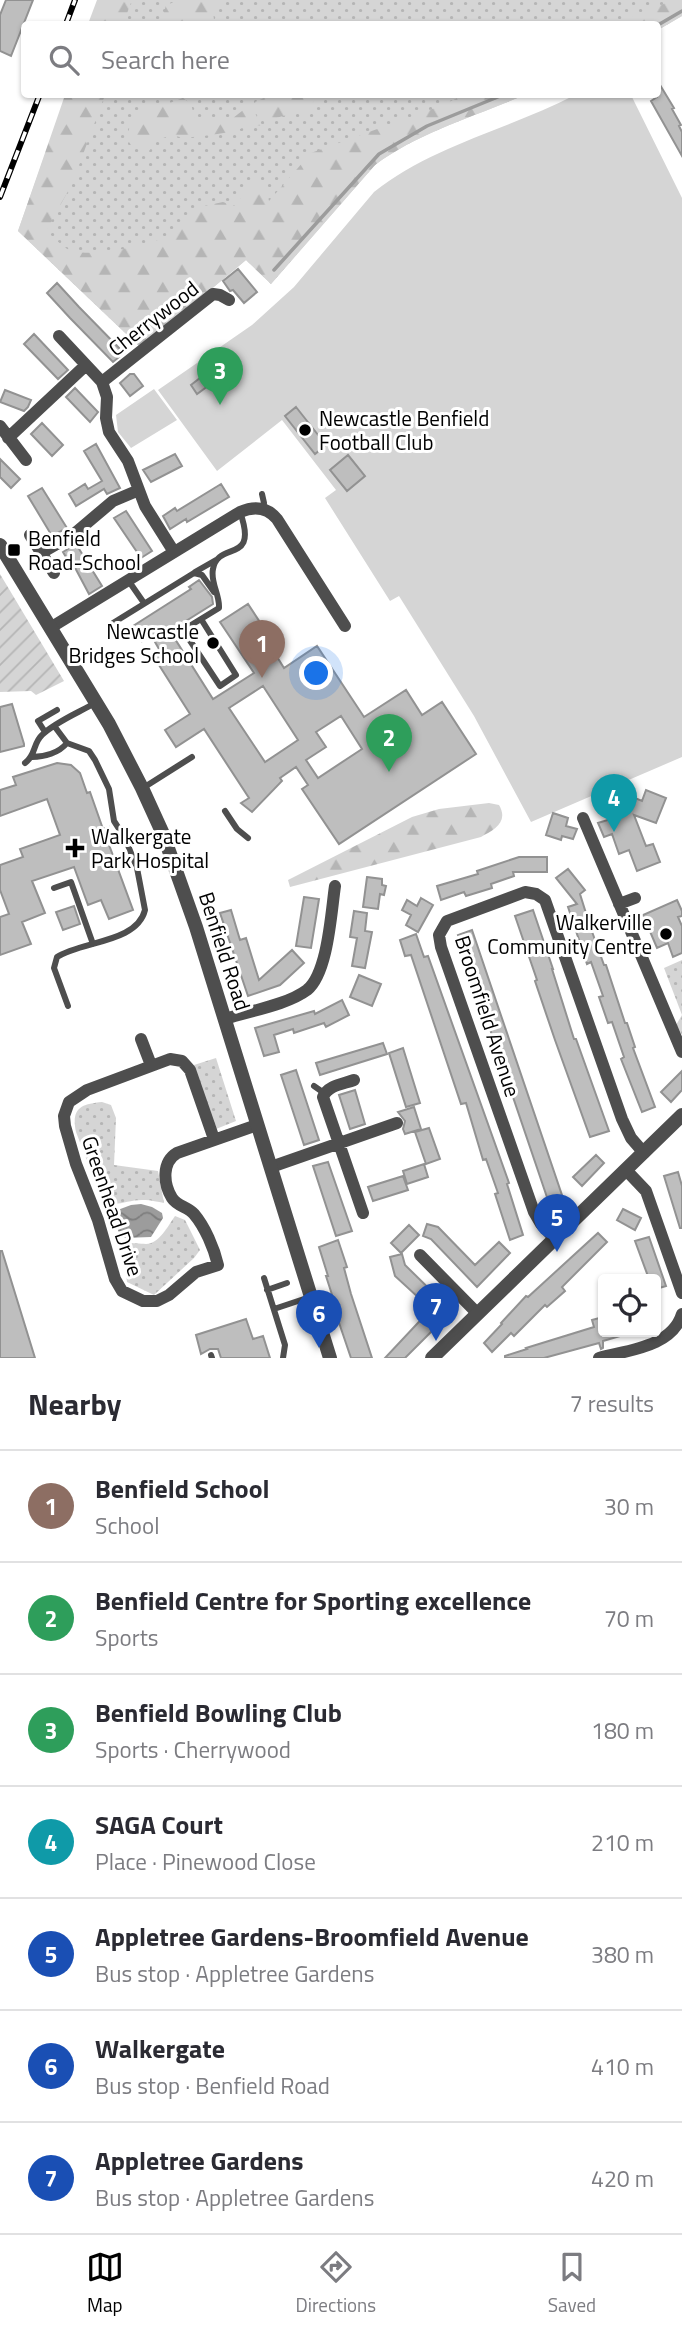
<!DOCTYPE html>
<meta charset="utf-8">
<style>
:root{--surface:#fff;--page:#f2f2f3;--text:#2b2b33;--muted:#7c7c81;--line:#e1e1e2;--accent:#000}
body{margin:0;font-family:"Titillium Web",sans-serif;background:var(--page);color:var(--text)}
.controls{position:absolute;right:21px;bottom:21px;display:grid;overflow:hidden;border-radius:7px;box-shadow:0 2px 5px #0004}
.controls button{width:63px;height:63px;display:grid;place-items:center;padding:0;border:0;border-bottom:2px solid var(--line);background:var(--surface);color:var(--text);font:35px sans-serif}
.you{position:absolute;left:317px;top:674px;width:24px;height:24px;margin:-18px;border:5px solid #fff;border-radius:50%;background:#1a73e8;box-shadow:0 0 0 10px #1a73e833}
.badge{display:grid;place-items:center;width:46px;height:46px;border-radius:50%;background:var(--accent);color:#fff;font-size:23px;font-weight:700}
.pin{position:absolute;translate:-50% -58px;filter:drop-shadow(0 2px 4px #0008)}
.pin::after{content:'';position:absolute;top:37px;width:24px;height:21px;background:inherit;clip-path:polygon(0 0,100% 0,50% 100%)}
.list{margin:0;padding:0;list-style:none}
h2{display:flex;justify-content:space-between;align-items:center;height:91px;margin:0;padding:0 28px;font-size:30px}
h2 small{font-size:23px;font-weight:400;color:var(--muted)}
.list li{display:grid;grid-template-columns:46px 1fr auto;gap:21px;align-items:center;box-sizing:border-box;height:112px;padding:0 28px;border-top:2px solid var(--line)}
.list b{display:block;font-size:26px;white-space:nowrap}
.list p{margin:0;font-size:23px;white-space:nowrap;color:var(--muted)}
.list em{font-size:23px;font-style:normal;color:var(--muted)}
.icon{flex:none;width:38px;height:38px;fill:none;stroke:currentColor;stroke-width:2;stroke-linecap:round;stroke-linejoin:round}
.map{position:relative;flex:none;width:682px;height:1358px;overflow:hidden}
.search{position:absolute;background:var(--surface);box-shadow:0 2px 5px #0004;left:21px;right:21px;top:21px;height:77px;display:flex;align-items:center;gap:18px;box-sizing:border-box;padding:0 24px;border-radius:7px;color:var(--muted);font-size:26px}
.sheet{height:875px;background:var(--surface)}
nav{display:flex;justify-content:space-around;align-items:center;box-sizing:border-box;height:98px;border-top:2px solid var(--line);background:var(--surface);font-size:19px;color:var(--muted)}
nav a{display:grid;justify-items:center;gap:4px}
nav .on{color:var(--accent)}
.map>svg:first-child{display:block}
</style>
<div class="map">
<svg width="682" height="1358" viewBox="0 0 682 1358">
<defs>
<pattern id="grass-dots" width="8" height="8" patternUnits="userSpaceOnUse" patternTransform="scale(1.75)"><rect width="8" height="8" fill="#d5d5d5"/><path d="M2 2h.1M6 6h.1" fill="none" stroke="#b5b5b5" stroke-width="1.8" stroke-linecap="round"/></pattern>
<pattern id="forest-firs" width="22" height="20" patternUnits="userSpaceOnUse" patternTransform="scale(1.75)"><rect width="22" height="20" fill="#d5d5d5"/><path d="M5 1l3.5 6h-7zM16 11l3.5 6h-7z" fill="#b5b5b5"/></pattern>
<pattern id="garden-furrows" width="10" height="10" patternUnits="userSpaceOnUse" patternTransform="scale(1.75)"><rect width="10" height="10" fill="#d5d5d5"/><path d="M-1 1l2-2M0 10L10 0M9 11l2-2" fill="none" stroke="#b5b5b5"/></pattern>
<pattern id="water-waves" width="16" height="10" patternUnits="userSpaceOnUse" patternTransform="scale(1.75)"><rect width="16" height="10" fill="#9c9c9c"/><path d="M0 5q4-4 8 0t8 0" fill="none" stroke="#7d7d7d"/></pattern>
</defs>
<rect width="100%" height="100%" fill="#fff"/>
<!-- grass -->
<path fill="url(#grass-dots)" d="M99,0H682V16L658,30V24H90Z
M66,95H524C474,117 419,132 375,165L271,284L246,260L141,348L18,231Z
M682,960V1035L676,1025L682,1015L664,968Z
M216,1058L236,1121L216,1129L194,1065Z
M102,1102L111,1105L116,1118L114,1165L158,1171L164,1203C158,1202 151,1200 145,1200C128,1199 120,1207 103,1202L76,1132C71,1108 81,1104 102,1102Z
M175,1216L185,1220L200,1250L194,1258L154,1295L127,1282L122,1244C132,1242 135,1244 146,1244C159,1244 168,1226 175,1216Z"/>
<!-- forest -->
<path fill="url(#forest-firs)" d="M97,0H132L123,24H88Z
M180,0H226L220,8L213,11L214,20L212,24H161L166,5Z
M674,0H682V16L658,30V24H612Z
M65,95H105L72,184L46,231C54,237 64,249 72,251C101,258 154,243 180,232L190,209L223,202L234,206L253,183L265,184L269,201L311,153L438,107L464,95H524C474,117 419,132 375,165L271,284L246,260L141,348L18,231Z
M271,95L274,94L317,95L309,110C292,115 280,114 265,124L255,102Z
M183,98L191,104L195,119L233,118L251,104L261,126L250,124L236,131L211,135L184,138L171,135L158,140L149,151L133,148L127,139L131,119L141,107H159Z
M489,803L499,805C509,822 494,830 481,837L290,887L288,880L412,817L439,809Z"/>
<!-- park -->
<path fill="#d5d5d5" d="M575,95H631L682,198V757L531,822L474,716L399,596L390,601L325,498L336,490L282,420L217,471L158,390L252,325L294,287L374,192C433,145 510,129 575,95Z
M154,389L177,420L131,448L118,432L116,415Z"/>
<!-- garden -->
<path fill="url(#garden-furrows)" d="M0,574L64,681L36,695L31,691L0,692Z"/>
<!-- water -->
<path fill="url(#water-waves)" d="M141,1204L152,1207L162,1213L163,1218L151,1237L124,1238L120,1236L113,1215L115,1211L131,1205Z"/>
<g fill="none" stroke-linecap="round" stroke-linejoin="round">
<!-- stream -->
<path stroke="#9c9c9c" stroke-width="3.5" d="M658,25L682,11
M274,270L379,154L427,126L505,94"/>
</g>
<!-- building -->
<path fill="#bebebe" stroke="#929292" stroke-width="2" fill-rule="evenodd" d="M6,0H33L11,56L0,51V15Z
M657,80L674,108L672,109L681,125L679,126L682,132V156L651,101L657,97Z
M238,269L257,292L244,303L233,290L230,291L223,281Z
M57,283L79,307L124,353L113,362L70,318L47,293Z
M34,334L68,370L58,379L24,344Z
M209,371L216,380L197,394L191,385Z
M130,374H134L143,386L130,396L120,383Z
M75,388L98,412L90,422L66,397Z
M5,390L31,400L28,407L24,411L0,402Z
M296,407L326,445L315,454L285,416Z
M42,423L63,445L52,456L31,434Z
M96,444L120,488L107,494L104,489L76,506L69,494L85,484L88,489L102,481L84,451Z
M175,454L182,466L151,482L143,470Z
M348,455L365,476L347,491L330,470Z
M0,459L20,479L11,488L0,477Z
M221,484L229,497L187,522L186,519L170,529L163,516L175,508L177,511Z
M42,488L67,528L52,536L28,496Z
M126,511L152,551L141,558L114,518Z
M76,544L102,586L89,594L72,562L70,564L63,552Z
M199,580L212,597L213,604L170,631L213,699L254,673L220,622L248,604L273,642L269,644L284,668L317,646L364,717L406,690L422,715L442,702L476,754L339,844L302,789L308,785L296,767L280,778L282,781L252,812L241,803L249,798L204,729L176,747L165,730L190,714L152,654L159,649L151,635L142,641L133,626L191,589L189,587ZM263,686L298,740L265,762L229,708ZM341,716L362,749L318,778L306,760L326,747L316,732Z
M12,704L24,744V746L0,752V707Z
M57,763L71,765L80,773L87,793L90,792L103,829L109,827L113,840L108,842L133,910L109,919L101,900L88,905L74,867L32,881L45,913L22,922L31,944L0,955V917L9,914L0,890V865L23,857L20,849L60,835L47,799L0,816V790L16,785L13,777Z
M627,789L630,796L642,801L646,790L666,798L656,823L634,815L646,846L653,844L660,862L637,871L629,850L619,854L612,834L604,837L598,823L608,820L613,809L609,797Z
M553,813L568,818L566,826L577,829L573,839L562,836L561,840L546,835Z
M519,857H547V872H513L514,876L491,884L492,888L466,896L464,892L441,900L437,886L478,874L477,871Z
M568,869L585,890L580,894L590,926L604,965H606L625,1023H627L635,1047L633,1048L655,1107L642,1112L621,1059L624,1057L612,1022L608,1023L599,997L603,996L591,962L587,964L568,907L577,904L556,878Z
M367,877L382,879V885L386,886L384,895L380,894L378,909L363,907Z
M304,897L319,899L311,948L296,946Z
M421,898L433,905L418,932L406,925L411,915L402,910L407,900L417,906Z
M677,900L682,911V916L678,917L682,926V953L673,957L668,943L657,948L643,915Z
M74,906L80,924L63,930L56,912Z
M231,910L240,940L246,938L259,980L292,950L304,963L280,985L248,996L220,913Z
M533,910L553,969H552L574,1039H576L609,1131L590,1137L555,1040L535,981L537,980L515,916Z
M354,911L367,913L365,931L372,932L365,968L352,966L357,938L350,937Z
M472,930L565,1204L551,1209L458,935Z
M416,934L424,957L428,956L509,1183L507,1184L523,1235L510,1240L495,1194L498,1193L486,1159L483,1160L466,1103L461,1104L411,955L405,956L400,940Z
M359,975L381,984L372,1006L350,997Z
M342,1000L349,1015L326,1027L324,1023L294,1033L293,1029L274,1035L279,1052L264,1056L255,1028L314,1011L315,1014Z
M383,1043L387,1054L320,1075L316,1063Z
M403,1048L420,1103L406,1107L389,1053Z
M296,1070L319,1140L304,1145L281,1075Z
M682,1071V1090L671,1102L661,1092Z
M355,1090L365,1124L350,1129L339,1095Z
M414,1107L421,1129L405,1134L403,1129L405,1121L398,1112Z
M429,1128L440,1159L426,1164L415,1132Z
M596,1155L604,1163L582,1186L573,1177Z
M328,1162L352,1231L336,1236L313,1166Z
M424,1164L428,1177L407,1184L403,1171Z
M678,1172L682,1186V1228H680L664,1176Z
M403,1176L408,1190L373,1201L368,1187Z
M623,1209L641,1218L635,1230L617,1220Z
M427,1224L438,1227L475,1265L499,1242L510,1253L477,1287L431,1239L423,1236Z
M409,1225L419,1235L401,1253L391,1243Z
M598,1233L607,1242L562,1287L565,1291L547,1307L545,1305L514,1336L511,1333L492,1352L484,1343L502,1324L501,1323L526,1296L528,1297Z
M649,1237L666,1286L656,1289V1279H649L635,1241Z
M338,1240L347,1267L344,1268L351,1294L372,1358H351L333,1305L335,1304L326,1276H328L319,1247Z
M0,1251H2L35,1358H0Z
M402,1254L405,1265L452,1311L405,1358H385L431,1309L395,1276L390,1257Z
M603,1317V1332H627V1334L603,1341V1348L601,1349L599,1343L544,1358H505V1356L527,1349L526,1348L594,1327L592,1320Z
M246,1319L253,1339L263,1336L270,1358H221L218,1349H210L201,1354L196,1335Z"/>
<g fill="none" stroke-linecap="round" stroke-linejoin="round">
<!-- service -->
<path stroke="#4e4e4e" stroke-width="6" d="M262,494L264,503L263,509
M195,572L216,560
M128,580L144,603
M201,619L236,675L220,686L183,630L219,608C220,595 210,582 213,569C218,540 259,565 240,512
M113,623L194,573L202,575L214,592
M55,727L67,743L89,751L95,760L109,789L114,821L125,838L137,868L145,910C137,943 81,941 57,957L54,968L68,1006
M45,732L38,721L57,710
M32,757C44,757 59,753 67,743
M25,763C36,755 33,743 42,735C55,722 80,712 95,703
M143,788L192,757
M225,811L237,829L248,838
M54,888L71,882L93,944
M314,1086L324,1093
M264,1278L285,1345L283,1358
M267,1290L287,1283
M274,1309L310,1297
M211,1355L212,1358"/>
<!-- minor -->
<path stroke="#4e4e4e" stroke-width="12" d="M59,336L102,382L107,397L106,418L109,432L128,461L145,506L174,552
M102,382L213,294L220,295L229,300
M0,426L26,460
M8,438L86,365
M30,535L54,573
M41,553L74,534L113,501L139,490
M50,628L240,512C254,506 267,507 277,519L345,626
M583,818L682,1052
M619,904L635,898
M225,1019C249,1011 287,1005 307,990C328,973 331,913 335,886
M141,1039L151,1065
M354,1080C343,1084 328,1085 323,1097L363,1213
M214,1139L190,1070L182,1061L170,1059L87,1090L69,1102L64,1116L65,1126L76,1164L98,1220L115,1279L122,1291L143,1301H157L169,1295L196,1272L218,1265C214,1248 205,1227 194,1214C188,1207 177,1206 172,1198C163,1183 162,1162 177,1153L257,1125
M271,1167L397,1123
M626,1170L646,1191L682,1293
M554,1238L541,1224L534,1212L441,947L439,935L447,921L525,892L536,894L545,900L622,1119L631,1138L644,1153
M420,1255L477,1313
M599,1358C628,1350 672,1347 682,1314"/>
<!-- tertiary -->
<path stroke="#4e4e4e" stroke-width="14" d="M0,545L109,724L142,788L163,834L196,927L330,1358
M432,1358L682,1115"/>
<!-- rail casing -->
<g stroke="#000" stroke-width="6">
<path id="rail" d="M66,24L75,0
M0,197L40,94"/>
</g>
<!-- rail -->
<use href="#rail" stroke="#fff" stroke-width="3.5" stroke-dasharray="10" stroke-linecap="butt"/>
</g>
<!-- markers -->
<g fill="#000" stroke="#fff" stroke-width="2.5">
<circle cx="305" cy="430" r="7"/>
<rect x="7" y="543" width="14" height="14" rx="3.5"/>
<circle cx="213" cy="643" r="7"/>
<path d="M71.5 837.5h7v7h7v7h-7v7h-7v-7h-7v-7h7z"/>
<circle cx="666" cy="934" r="7"/>
</g>
<g text-anchor="middle" dominant-baseline="central" stroke-width="6" stroke-linejoin="round" paint-order="stroke">
<!-- street labels -->
<g font-size="21" fill="#000" stroke="#fff">
<text transform="translate(153 318) rotate(-38)">Cherrywood</text>
<text transform="translate(225 951) rotate(72)">Benfield Road</text>
<text transform="translate(488 1016) rotate(72)">Broomfield Avenue</text>
<text transform="translate(113 1206) rotate(71)">Greenhead Drive</text>
</g>
<!-- poi labels -->
<g font-size="21" fill="#000" stroke="#fff" text-anchor="start">
<text x="319" y="418">Newcastle Benfield<tspan x="319" dy="24">Football Club</tspan></text>
<text x="28" y="538">Benfield<tspan x="28" dy="24">Road-School</tspan></text>
<text x="199" y="631" text-anchor="end">Newcastle<tspan x="199" dy="24">Bridges School</tspan></text>
<text x="91" y="836">Walkergate<tspan x="91" dy="24">Park Hospital</tspan></text>
<text x="652" y="922" text-anchor="end">Walkerville<tspan x="652" dy="24">Community Centre</tspan></text>
</g>
</g>
</svg>
<div class="controls">
<button><svg class="icon" aria-label="locate" viewBox="0 0 24 24"><circle cx="12" cy="12" r="6"/><path d="M12 2v4M12 18v4M2 12h4M18 12h4"/></svg></button>
</div>
<div class="you"></div>
<div class="pin badge" style="left:262px;top:678px;background:#8d6e63">1</div>
<div class="pin badge" style="left:389px;top:772px;background:#2e9e5b">2</div>
<div class="pin badge" style="left:220px;top:405px;background:#2e9e5b">3</div>
<div class="pin badge" style="left:614px;top:832px;background:#0f9aa8">4</div>
<div class="pin badge" style="left:557px;top:1252px;background:#1a4fb4">5</div>
<div class="pin badge" style="left:319px;top:1348px;background:#1a4fb4">6</div>
<div class="pin badge" style="left:436px;top:1341px;background:#1a4fb4">7</div>
<div class="search"><svg class="icon" aria-label="search" viewBox="0 0 24 24"><circle cx="10" cy="10" r="6"/><path d="M15 15l6 6"/></svg>Search here</div>
</div>
<section class="sheet">
<h2>Nearby<small>7 results</small></h2>
<ul class="list">
<li><span class="badge" style="background:#8d6e63">1</span><div><b>Benfield School</b><p>School</p></div><em>30 m</em></li>
<li><span class="badge" style="background:#2e9e5b">2</span><div><b>Benfield Centre for Sporting excellence</b><p>Sports</p></div><em>70 m</em></li>
<li><span class="badge" style="background:#2e9e5b">3</span><div><b>Benfield Bowling Club</b><p>Sports · Cherrywood</p></div><em>180 m</em></li>
<li><span class="badge" style="background:#0f9aa8">4</span><div><b>SAGA Court</b><p>Place · Pinewood Close</p></div><em>210 m</em></li>
<li><span class="badge" style="background:#1a4fb4">5</span><div><b>Appletree Gardens-Broomfield Avenue</b><p>Bus stop · Appletree Gardens</p></div><em>380 m</em></li>
<li><span class="badge" style="background:#1a4fb4">6</span><div><b>Walkergate</b><p>Bus stop · Benfield Road</p></div><em>410 m</em></li>
<li><span class="badge" style="background:#1a4fb4">7</span><div><b>Appletree Gardens</b><p>Bus stop · Appletree Gardens</p></div><em>420 m</em></li>
</ul>
</section>
<nav>
<a class="on"><svg class="icon" aria-label="map" viewBox="0 0 24 24"><path d="M3 6l6-2 6 2 6-2v14l-6 2-6-2-6 2zM9 4v14M15 6v14"/></svg>Map</a>
<a><svg class="icon" aria-label="directions" viewBox="0 0 24 24"><path d="M12 3l9 9-9 9-9-9zM9 14v-3h6M13 9l2 2-2 2"/></svg>Directions</a>
<a><svg class="icon" aria-label="saved" viewBox="0 0 24 24"><path d="M7 4h10v16l-5-4-5 4z"/></svg>Saved</a>
</nav>
